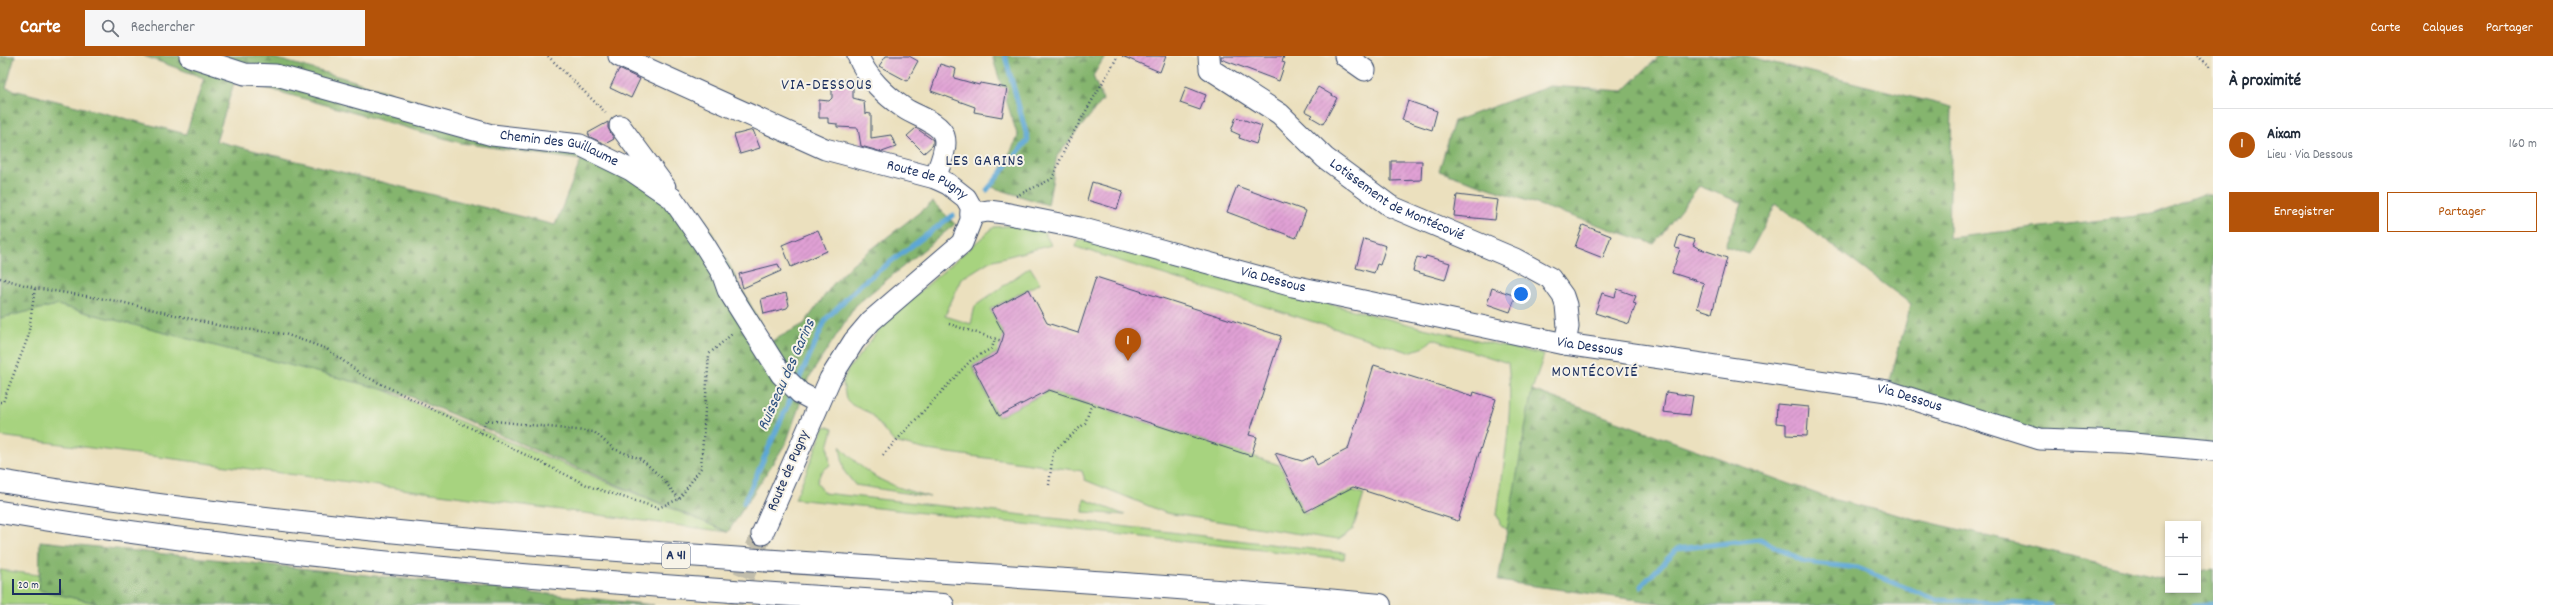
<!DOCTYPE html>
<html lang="fr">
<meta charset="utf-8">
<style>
:root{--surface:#fff;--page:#f6f6f7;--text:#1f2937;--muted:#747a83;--line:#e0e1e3;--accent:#b45309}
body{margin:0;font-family:Dekko,sans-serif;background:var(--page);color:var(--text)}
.controls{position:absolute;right:12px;bottom:12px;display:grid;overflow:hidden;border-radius:0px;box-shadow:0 2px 6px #0003}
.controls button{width:36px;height:36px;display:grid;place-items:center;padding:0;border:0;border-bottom:1px solid var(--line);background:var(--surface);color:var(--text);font:20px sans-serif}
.scale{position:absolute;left:12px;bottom:10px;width:49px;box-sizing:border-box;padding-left:4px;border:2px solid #1b2f5e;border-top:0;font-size:11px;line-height:14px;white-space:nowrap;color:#1b2f5e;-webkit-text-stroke:3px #f7f3e8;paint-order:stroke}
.you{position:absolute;left:1521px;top:238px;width:14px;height:14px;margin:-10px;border:3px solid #fff;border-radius:50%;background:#1a73e8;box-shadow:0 0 0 6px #1a73e833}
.badge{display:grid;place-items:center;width:26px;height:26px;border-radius:50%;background:var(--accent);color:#fff;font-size:13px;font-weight:700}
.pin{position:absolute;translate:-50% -33px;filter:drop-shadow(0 1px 2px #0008)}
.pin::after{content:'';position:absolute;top:21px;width:14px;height:12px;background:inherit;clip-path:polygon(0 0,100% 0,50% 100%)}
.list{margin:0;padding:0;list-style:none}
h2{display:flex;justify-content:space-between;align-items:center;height:52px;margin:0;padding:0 16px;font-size:17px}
h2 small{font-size:13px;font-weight:400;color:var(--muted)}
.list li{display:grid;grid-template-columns:26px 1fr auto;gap:12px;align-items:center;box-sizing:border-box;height:72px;padding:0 16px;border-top:1px solid var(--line)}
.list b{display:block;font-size:15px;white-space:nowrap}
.list p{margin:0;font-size:13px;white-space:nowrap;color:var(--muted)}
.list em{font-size:13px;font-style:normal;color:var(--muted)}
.actions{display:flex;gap:8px;padding:12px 16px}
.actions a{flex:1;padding:9px 0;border:1px solid var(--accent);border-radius:0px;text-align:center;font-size:14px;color:var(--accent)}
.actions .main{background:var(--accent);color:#fff}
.icon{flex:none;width:22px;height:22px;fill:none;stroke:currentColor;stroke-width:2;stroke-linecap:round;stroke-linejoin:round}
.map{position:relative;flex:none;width:2213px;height:549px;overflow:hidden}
header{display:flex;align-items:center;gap:24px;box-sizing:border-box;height:56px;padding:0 20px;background:var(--accent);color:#fff}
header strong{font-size:19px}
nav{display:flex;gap:22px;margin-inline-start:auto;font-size:14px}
.search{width:280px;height:36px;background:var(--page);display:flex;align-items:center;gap:10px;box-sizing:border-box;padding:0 14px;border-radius:0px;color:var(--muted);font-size:15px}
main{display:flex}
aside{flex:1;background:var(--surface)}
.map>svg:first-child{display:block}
</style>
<header>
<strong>Carte</strong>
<div class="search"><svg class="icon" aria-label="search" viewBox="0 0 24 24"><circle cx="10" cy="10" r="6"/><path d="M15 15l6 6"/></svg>Rechercher</div>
<nav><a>Carte</a><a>Calques</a><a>Partager</a></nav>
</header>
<main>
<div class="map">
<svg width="2213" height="549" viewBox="0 0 2213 549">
<defs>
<pattern id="forest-firs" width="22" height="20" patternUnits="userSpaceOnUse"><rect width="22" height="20" fill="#85b56e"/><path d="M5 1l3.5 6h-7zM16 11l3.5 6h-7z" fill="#6c945e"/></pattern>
<pattern id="building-hatch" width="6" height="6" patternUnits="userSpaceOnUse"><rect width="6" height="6" fill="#e1a1d5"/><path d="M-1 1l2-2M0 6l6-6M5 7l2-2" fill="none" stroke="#b684b0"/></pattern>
</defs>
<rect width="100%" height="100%" fill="#f7f3e8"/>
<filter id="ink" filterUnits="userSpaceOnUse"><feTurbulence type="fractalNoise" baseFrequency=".025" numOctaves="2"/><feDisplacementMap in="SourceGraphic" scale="8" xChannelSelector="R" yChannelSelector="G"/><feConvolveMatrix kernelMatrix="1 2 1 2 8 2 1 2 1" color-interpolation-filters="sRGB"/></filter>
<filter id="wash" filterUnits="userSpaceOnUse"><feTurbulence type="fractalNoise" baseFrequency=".012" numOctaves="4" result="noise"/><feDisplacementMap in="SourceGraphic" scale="16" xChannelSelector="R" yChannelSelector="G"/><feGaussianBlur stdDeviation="0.9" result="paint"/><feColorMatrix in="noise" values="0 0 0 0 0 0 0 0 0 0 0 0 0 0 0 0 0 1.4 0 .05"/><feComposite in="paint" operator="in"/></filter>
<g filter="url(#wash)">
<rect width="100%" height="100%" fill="#ebe0be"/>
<!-- grass -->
<path fill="#a7d37f" stroke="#61816e" d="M1018,169L1043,174L1051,189L990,205L961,223L945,260L971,268L975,250L1030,211L1040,227L990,253L1004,278L999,296L972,310L998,361L1049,335L1280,409L1305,458L1352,434L1364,438L1353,473L1338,484L1166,457L1085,424L1082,415L927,394L894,386L870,357L852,349L846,343L843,327L847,315L886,265L994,171Z
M1078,183L1423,272L1544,299L1532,334L1508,474L1501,470L1497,459C1503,410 1514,358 1508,307L1433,283L1424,291L1409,296L1076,191Z
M57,249L382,333L728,476L0,380V262Z
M825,370L833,373L828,391L830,409L821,416L817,426L824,437L1087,466L1345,497L1344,503L795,443Z
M840,390C872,424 885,428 930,441L855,429L844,415Z
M1084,443L1125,459L1083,456Z
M0,514L39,519V534L104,549H0Z"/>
<!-- forest -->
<path fill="url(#forest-firs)" stroke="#507266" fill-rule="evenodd" d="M0,0H15L6,32L186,78L204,22L144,0H267L351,24L655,124L700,154L770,286L804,268L833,228L852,208L933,146L955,168L856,249L810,320L786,387L728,476L409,340L57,249L0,262ZM234,27L262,31L461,87L581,104L555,169L216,85Z
M992,0H1105L1093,20L1103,44L1057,100L1048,149L992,131L1018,81Z
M1659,0H1746L1952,51L1949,182L2153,158L2205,138L2213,140V395L2040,383L1887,335L1911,248L1776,148L1749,198L1725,190L1742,147L1699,130L1654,188L1439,115L1454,65L1550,30L1623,35Z
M1532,334L1831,443L2168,523V534H2198V516L2213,512V549H1674L1498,525Z
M40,485L654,549H104L39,534Z"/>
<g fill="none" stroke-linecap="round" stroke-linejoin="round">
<!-- stream -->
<path stroke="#5da7d5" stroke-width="5" d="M987,134L1028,84L1005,0
M797,328L826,263L861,228L953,159
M744,447L793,337
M1641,530L1677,493L1760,483L1805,506L1858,512L1936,544L2050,549
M2193,549L2213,548"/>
</g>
<g id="blocks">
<!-- building -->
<path fill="url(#building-hatch)" d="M886,0H909L918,5L907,25L879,10Z
M1122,0H1166L1160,16Z
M1221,0H1284L1282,6L1285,7L1279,25L1221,3Z
M940,8L956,13L954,22L979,29L980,27L1007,32L1002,61L974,56L975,51L931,35Z
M619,13L640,23L631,42L610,32Z
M832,24H853V42L864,45L865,57L871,58V82L891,79L896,91L882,96L861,90L858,72L837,71V68L828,67V62H819V44L829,45L832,42Z
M1186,31L1206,39L1200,54L1180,47Z
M1318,31L1337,42L1323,68L1311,61L1313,59L1305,55Z
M1408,45L1437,55L1432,74L1402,64Z
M1236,61L1262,70L1256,88L1239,82L1240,79L1231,75Z
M608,66V72L614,83L605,88L590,81L588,77Z
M916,72L933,84V89L924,97L907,80Z
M753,74L760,92L740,98L734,79Z
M1391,105H1422L1421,124L1391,125Z
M1092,126L1123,135L1117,153L1087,144Z
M1237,130L1306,155L1296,182L1227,156Z
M1457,139L1498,144L1495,164L1454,160Z
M1583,169L1611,180L1603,202L1575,191Z
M818,174L827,195L791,211L782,189Z
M1679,179L1695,184L1693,189L1698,192L1727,202L1712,257L1697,252L1704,227L1672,217L1680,193L1675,192Z
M1364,183L1386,190L1380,209L1377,208L1374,217L1356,212Z
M1426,200L1450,207L1445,224L1413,215L1417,201L1425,203Z
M778,208L781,215L743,232L739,218Z
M1096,221L1281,280L1249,379L1257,381L1251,400L1049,334L999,360L973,310L997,298L1002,285L1004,278L991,254L1029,233L1047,267L1078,277Z
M1492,232L1516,240L1510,256L1487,248Z
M1617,233L1636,240L1633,247L1636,248L1629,268L1595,257L1602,237L1615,241Z
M786,237L789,249L787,252L764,258L761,243Z
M1374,309L1473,340L1474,336L1496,343L1458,465L1353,431L1305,456L1275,397L1302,405L1313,400L1317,409L1348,393Z
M1666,336L1693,340L1690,359L1663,356Z
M1777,348L1809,351L1807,380L1786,379V368L1776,367Z"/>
</g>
</g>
<g filter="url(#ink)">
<use href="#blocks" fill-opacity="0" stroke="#3a4a6c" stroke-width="1"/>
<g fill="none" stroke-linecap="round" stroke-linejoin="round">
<!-- minor-tunnel -->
<path stroke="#c1bdab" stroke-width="21" stroke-dasharray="21 10" stroke-linecap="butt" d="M731,549L762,478"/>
<!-- minor casing -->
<g stroke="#3a4a6c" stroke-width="23">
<g id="minor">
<path id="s1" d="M190,0L245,18L276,19L492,79L580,89L631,114L672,142L704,188L722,217L728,234L781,318L800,337L819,347"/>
<path id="s2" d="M619,0L825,93L935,122L948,128L966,142L971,151V164L962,187L871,265L854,285L830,323L762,478"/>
<path d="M858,0C866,21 886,40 904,52C915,60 940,66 944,80C948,92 939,110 935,122"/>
<path id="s3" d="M1209,0L1210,13L1280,58L1325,102L1390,150L1515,203L1550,222L1563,240L1566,249L1568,271L1565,288"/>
<path d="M1345,0L1365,14"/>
<path d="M620,70L665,131"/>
<path id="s4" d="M971,158L988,155L1004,157L1080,172L1293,230L1565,288L1887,335L2040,383L2123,386L2213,394"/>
</g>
</g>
<!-- highway casing -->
<g stroke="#3a4a6c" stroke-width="24">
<path id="highway" d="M0,425C457,502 920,505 1380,549
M0,456C312,508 627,529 943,549"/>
</g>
<!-- path -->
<path stroke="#3a4a6c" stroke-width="2.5" stroke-dasharray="1 3" stroke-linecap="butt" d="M548,0L607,58
M2197,0L2213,12
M1016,140L1052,123L1068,86L1118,0
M0,222L35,232L117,245L221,270L285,278L327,293L361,318L591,431L658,452L679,443L701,412L709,298L733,277
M949,268L1002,285
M0,346H3L28,281L35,232
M481,377L486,364L594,376L614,393L641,403L661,421L679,443
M883,399L971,304L992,292L995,283
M1049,429L1053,396L1085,367L1093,345"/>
<!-- minor -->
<use href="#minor" stroke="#fff" stroke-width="21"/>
<!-- highway -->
<use href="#highway" stroke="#fff" stroke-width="22"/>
</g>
</g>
<g text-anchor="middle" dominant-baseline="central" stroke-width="4" stroke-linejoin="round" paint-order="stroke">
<!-- shield labels -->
<rect fill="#f7f3e8" stroke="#5d6a87" stroke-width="1" x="662" y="488" width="28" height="24" rx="3"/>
<g font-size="14" font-weight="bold" fill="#1b2f5e">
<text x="676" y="500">A 41</text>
</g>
<!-- street labels -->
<g font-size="15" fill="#1b2f5e" stroke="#f7f3e8">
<text stroke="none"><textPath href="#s1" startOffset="382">Chemin des Guillaume</textPath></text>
<text stroke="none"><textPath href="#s2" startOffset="333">Route de Pugny</textPath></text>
<text stroke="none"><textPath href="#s3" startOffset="243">Lotissement de Montécovié</textPath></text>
<text stroke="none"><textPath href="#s4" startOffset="311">Via Dessous</textPath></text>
<text stroke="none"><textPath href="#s4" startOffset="635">Via Dessous</textPath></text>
<text stroke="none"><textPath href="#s4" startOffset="959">Via Dessous</textPath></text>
<text transform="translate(789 415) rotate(-67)">Route de Pugny</text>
</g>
<!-- neighbourhood labels -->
<g font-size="16" letter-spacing="1" fill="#1b2f5e" stroke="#f7f3e8">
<text x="827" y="29">VIA-DESSOUS</text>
<text x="985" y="105">LES GARINS</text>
<text x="1595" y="316">MONTÉCOVIÉ</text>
</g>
<!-- water labels -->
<g font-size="16" font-style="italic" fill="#2f5382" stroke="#f7f3e8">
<text transform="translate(787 319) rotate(-66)">Ruisseau des Garins</text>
</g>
</g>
</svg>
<div class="controls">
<button>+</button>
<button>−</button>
</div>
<div class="scale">20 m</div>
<div class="you"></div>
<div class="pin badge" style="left:1128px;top:305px">1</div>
</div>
<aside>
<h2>À proximité<small></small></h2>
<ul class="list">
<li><span class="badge">1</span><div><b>Aixam</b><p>Lieu · Via Dessous</p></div><em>160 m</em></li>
</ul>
<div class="actions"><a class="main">Enregistrer</a><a>Partager</a></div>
</aside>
</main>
